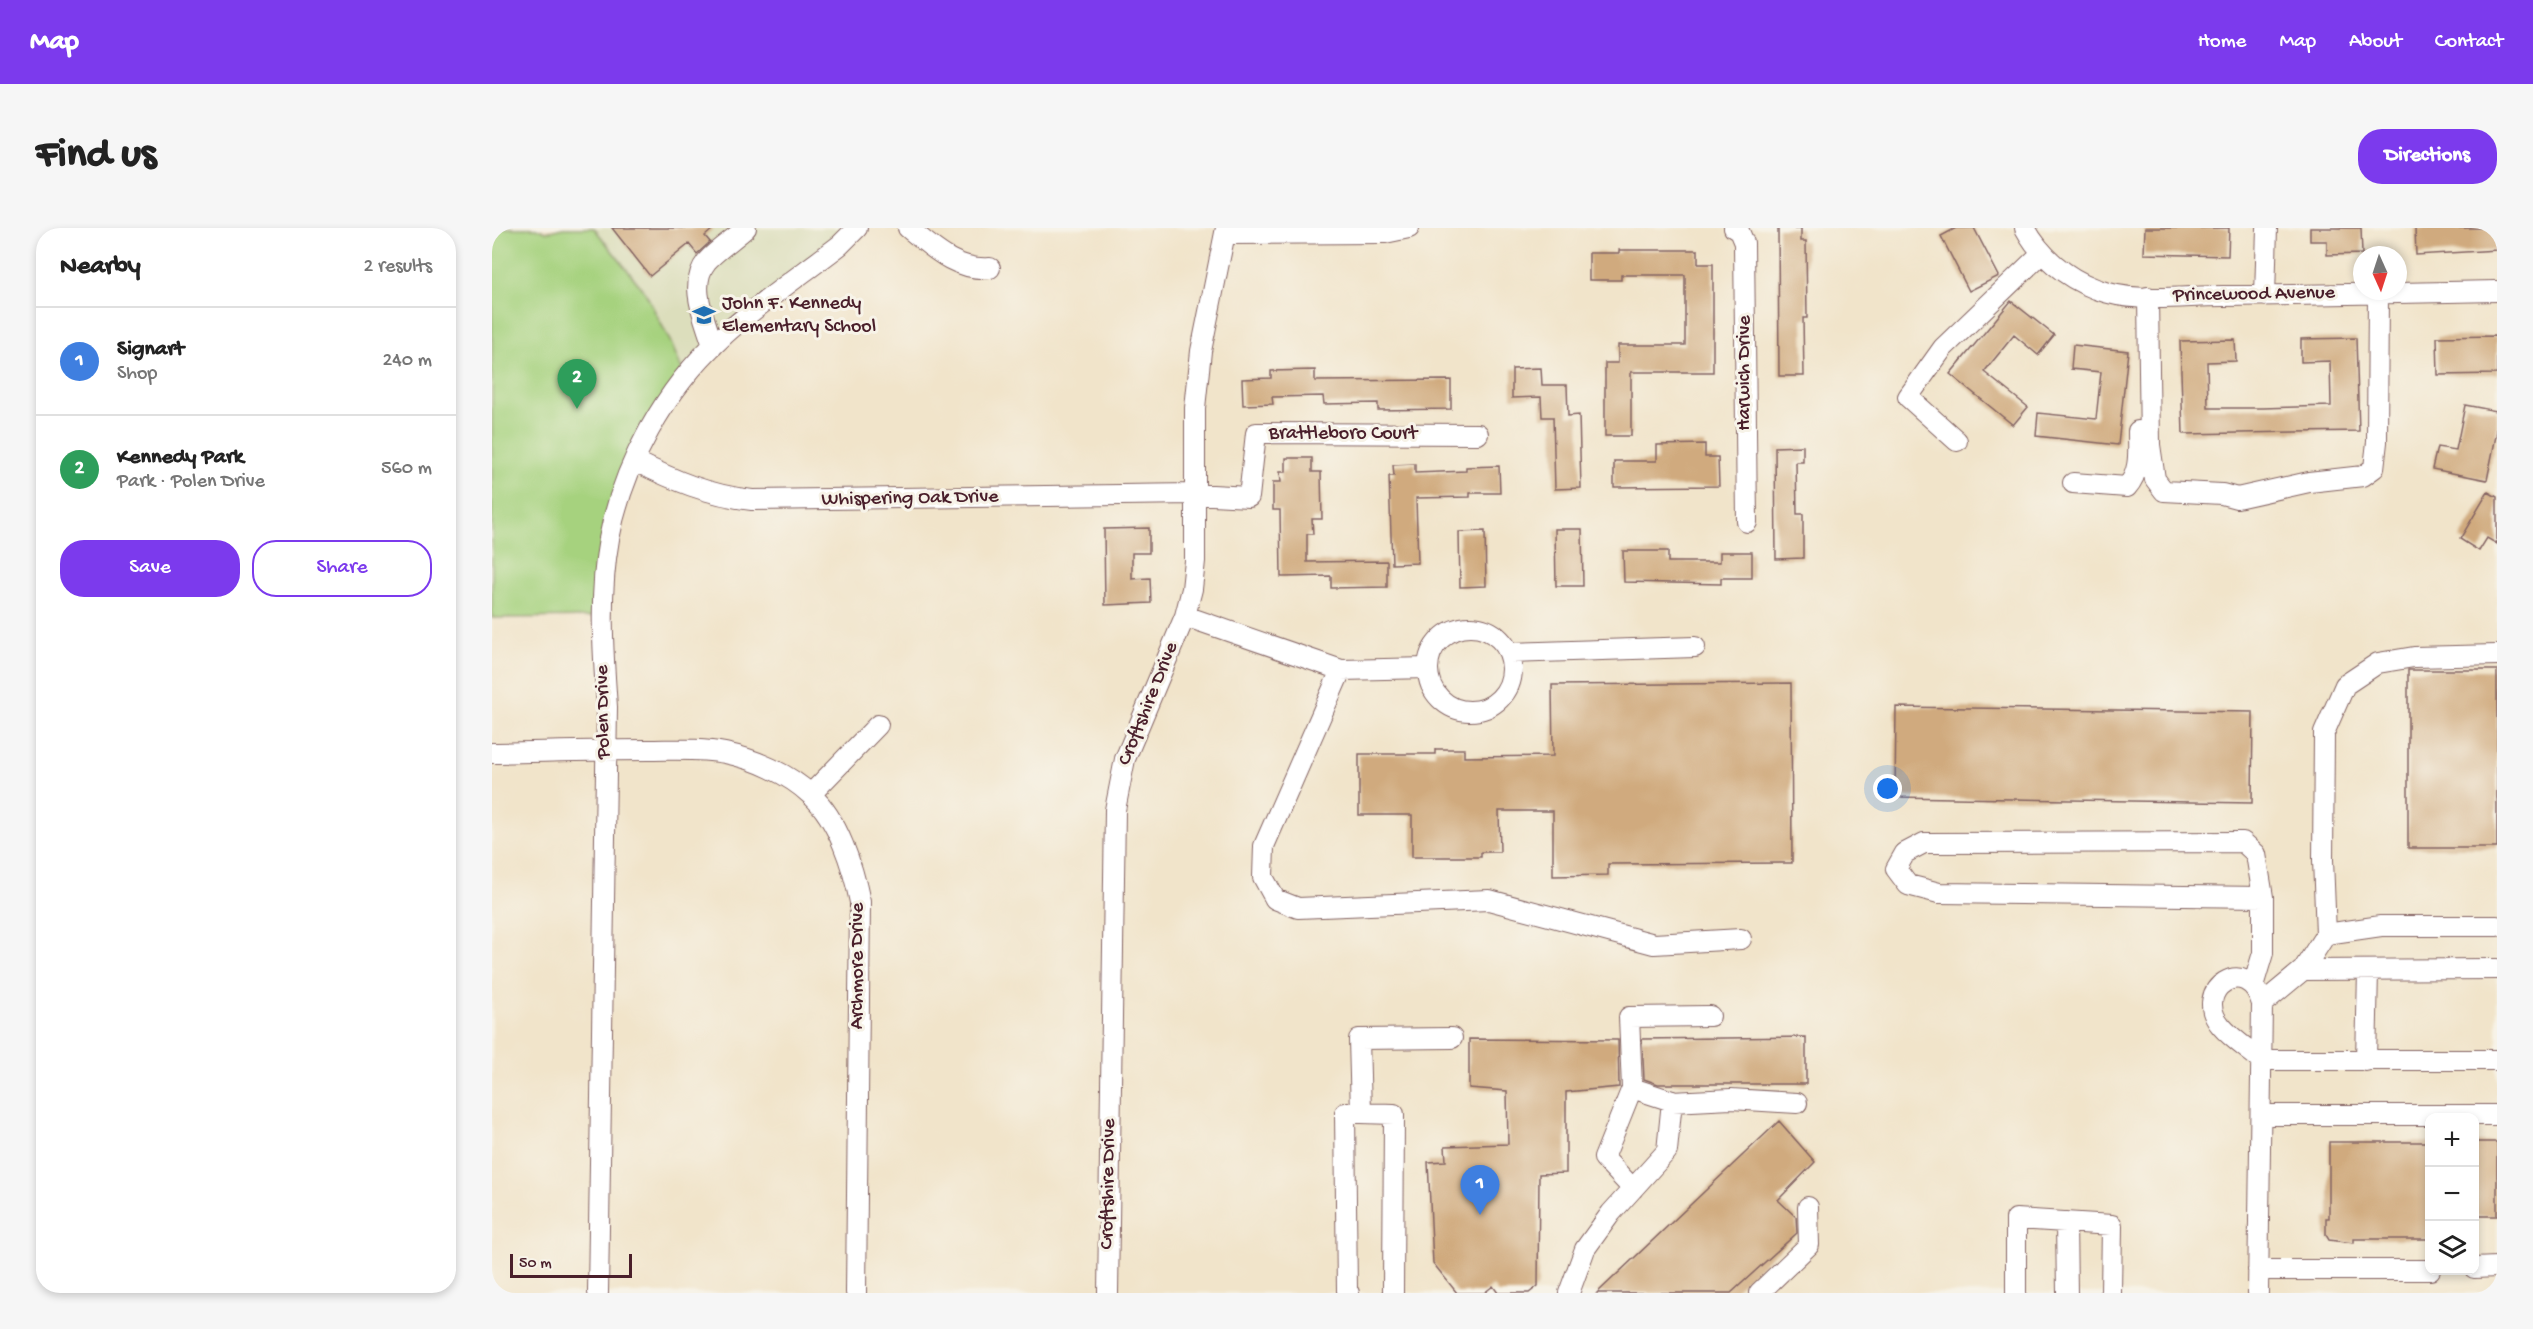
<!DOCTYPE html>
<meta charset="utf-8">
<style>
:root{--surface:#fff;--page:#f6f6f6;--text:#222;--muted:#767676;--line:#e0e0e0;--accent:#7c3aed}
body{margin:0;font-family:"Gochi Hand",sans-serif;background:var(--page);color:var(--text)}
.controls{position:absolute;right:18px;bottom:18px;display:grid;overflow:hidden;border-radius:12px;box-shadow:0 3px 9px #0003}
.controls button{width:54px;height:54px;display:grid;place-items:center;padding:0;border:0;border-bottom:2px solid var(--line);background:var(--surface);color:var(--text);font:30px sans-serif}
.compass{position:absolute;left:1861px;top:18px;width:54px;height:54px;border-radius:50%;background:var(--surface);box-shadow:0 3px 9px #0003;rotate:177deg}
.scale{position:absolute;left:18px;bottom:15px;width:122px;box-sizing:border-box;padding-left:6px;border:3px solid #4a1f2b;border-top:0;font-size:16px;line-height:21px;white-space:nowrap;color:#4a1f2b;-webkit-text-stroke:4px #f7f3e8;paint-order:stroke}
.you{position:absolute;left:1396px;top:561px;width:21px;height:21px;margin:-15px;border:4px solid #fff;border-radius:50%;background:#1a73e8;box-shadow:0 0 0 9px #1a73e833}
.badge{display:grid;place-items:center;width:39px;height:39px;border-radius:50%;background:var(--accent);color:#fff;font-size:20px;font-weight:700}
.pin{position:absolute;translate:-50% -50px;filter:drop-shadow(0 2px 3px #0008)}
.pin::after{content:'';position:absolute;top:32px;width:21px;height:18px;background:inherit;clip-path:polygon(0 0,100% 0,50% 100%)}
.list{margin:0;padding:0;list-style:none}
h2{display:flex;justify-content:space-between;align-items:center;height:78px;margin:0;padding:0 24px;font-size:26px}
h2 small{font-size:20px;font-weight:400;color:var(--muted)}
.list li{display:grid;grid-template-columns:39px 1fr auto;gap:18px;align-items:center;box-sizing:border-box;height:108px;padding:0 24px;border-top:2px solid var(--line)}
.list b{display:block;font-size:22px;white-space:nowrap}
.list p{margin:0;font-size:20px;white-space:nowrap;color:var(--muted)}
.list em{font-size:20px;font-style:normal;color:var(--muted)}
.actions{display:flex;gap:12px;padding:18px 24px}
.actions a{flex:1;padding:14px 0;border:2px solid var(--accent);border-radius:24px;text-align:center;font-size:21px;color:var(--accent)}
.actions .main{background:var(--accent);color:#fff}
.icon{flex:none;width:33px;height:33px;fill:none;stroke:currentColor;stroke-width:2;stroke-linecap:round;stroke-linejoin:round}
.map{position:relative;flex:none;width:2005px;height:1065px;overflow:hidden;border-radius:24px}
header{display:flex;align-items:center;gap:36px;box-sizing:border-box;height:84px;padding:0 30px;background:var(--accent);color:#fff}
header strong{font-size:28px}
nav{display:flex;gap:33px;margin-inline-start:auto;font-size:21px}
.intro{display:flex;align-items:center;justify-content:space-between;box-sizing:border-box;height:144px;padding:0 36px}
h1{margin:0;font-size:42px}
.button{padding:15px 27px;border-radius:24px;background:var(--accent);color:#fff;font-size:21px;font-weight:700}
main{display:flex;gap:36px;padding:0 36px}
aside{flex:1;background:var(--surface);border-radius:24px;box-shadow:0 3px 9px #0003}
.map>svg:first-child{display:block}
</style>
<header>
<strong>Map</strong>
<nav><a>Home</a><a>Map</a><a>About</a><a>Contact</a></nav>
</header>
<div class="intro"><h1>Find us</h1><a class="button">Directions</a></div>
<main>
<aside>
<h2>Nearby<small>2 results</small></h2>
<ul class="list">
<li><span class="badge" style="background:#3f7fe0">1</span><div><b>Signart</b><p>Shop</p></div><em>240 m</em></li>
<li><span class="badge" style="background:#2e9e5b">2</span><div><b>Kennedy Park</b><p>Park · Polen Drive</p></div><em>560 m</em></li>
</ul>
<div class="actions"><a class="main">Save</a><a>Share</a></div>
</aside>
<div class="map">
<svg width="2005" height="1065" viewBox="0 0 2005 1065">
<rect width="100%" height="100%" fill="#f7f3e8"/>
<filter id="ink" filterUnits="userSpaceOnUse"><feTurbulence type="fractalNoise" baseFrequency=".0167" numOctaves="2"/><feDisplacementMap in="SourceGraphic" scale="12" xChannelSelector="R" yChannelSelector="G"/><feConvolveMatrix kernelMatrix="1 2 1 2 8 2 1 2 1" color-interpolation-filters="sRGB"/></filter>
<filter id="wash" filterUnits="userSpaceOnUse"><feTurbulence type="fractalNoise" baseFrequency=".008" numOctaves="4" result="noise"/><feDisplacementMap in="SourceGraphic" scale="24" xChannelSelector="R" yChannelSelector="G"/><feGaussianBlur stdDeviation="1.35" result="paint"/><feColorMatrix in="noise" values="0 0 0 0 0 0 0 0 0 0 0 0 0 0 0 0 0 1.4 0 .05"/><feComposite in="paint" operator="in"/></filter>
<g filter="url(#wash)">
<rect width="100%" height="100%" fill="#f1e4ca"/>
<!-- built -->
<path fill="#dcdebc" d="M102,0H365L193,149L179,114L153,64Z"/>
<!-- green -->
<path fill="#a6d27e" stroke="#787854" stroke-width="1.5" d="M0,0H44L54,4L71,0H102L153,64L179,115L193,149L124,283L112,389L0,390Z"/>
<g id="blocks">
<!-- building -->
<path fill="#d0aa7e" d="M120,0H222L213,8L218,14L205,26L197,16L158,48Z
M1286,0H1309V13H1314L1315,90H1311L1312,148H1287Z
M1464,0H1482L1507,48L1477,63L1449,8Z
M1653,0H1737L1736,28L1652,26Z
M1818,0H1869L1870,26L1835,27V13H1818Z
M1923,0H2005V22L1924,27Z
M1127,22H1206V36H1221V144H1139V208H1113V135H1126V117H1193V47H1129V52H1097V25H1127Z
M1519,73L1562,107L1546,127L1522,107L1492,144L1536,179L1521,197L1458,146Z
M2005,108V146L1946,147L1945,109Z
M1864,110L1867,203L1691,206L1688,113L1743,112L1744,133L1715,134L1716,180H1771L1839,178L1838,133L1809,134V111Z
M1581,117L1636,123L1626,217L1544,208L1546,185L1604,191L1609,144L1579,141Z
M1049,140L1050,157H1075L1076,188L1087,187L1089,260L1063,261L1061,189H1050L1049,169L1020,170V141Z
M823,142V153L959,152V181L886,182V175L832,176L831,168L780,169L781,176L751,177L750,151L779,150V143Z
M1973,177L2005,183V203L1995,252L1940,241L1945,219L1964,222Z
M1213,216V229H1226L1227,258L1122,259V233H1165V217Z
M1311,218V234H1304L1305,286H1311V330L1284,331L1283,219Z
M794,230H820V244H829L830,291H820L821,306H815V334L895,333V359L839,360V348L789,349L788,282H781V254H789L788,244H794Z
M923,236V245L974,243V239L1007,238L1008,265H978V269L924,270L926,335L900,336L897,248H902L901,237Z
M1996,264L2005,269V316L1995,310L1987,323L1968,311Z
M657,300V325H640V351L658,350L659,375L613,377L612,301Z
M1063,301H1090L1091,358H1064Z
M993,303L994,358L968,359L967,304Z
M1131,323H1176V334H1228V324H1260V350H1229V356L1132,354Z
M1916,442H2005V620H1916Z
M1299,455L1300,635L1116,636V647L1061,648V583H1007L1008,624H989V629H920V587H867V526H943V521H972V529L1061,528L1060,457Z
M1404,479L1761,484L1760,575L1403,569Z
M1314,809V856H1166L1152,851L1150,811Z
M977,811L1126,812L1127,859L1074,864V945L1047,946L1046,1058L1037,1065H1006L1001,1058L992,1065H965L941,1035L936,934L954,933L953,918L1016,916L1015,863L977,860Z
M1287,893L1323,934L1286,972L1304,989L1305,1005L1239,1065H1105Z
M1837,914H1938V1011H1862V1015L1837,1012L1834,1007V990H1837Z
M1983,914H2005V988H1983Z"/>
</g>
</g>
<g filter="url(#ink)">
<use href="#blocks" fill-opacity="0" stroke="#846463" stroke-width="1.5"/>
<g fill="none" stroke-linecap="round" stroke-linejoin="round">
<!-- minor casing -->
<g stroke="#846463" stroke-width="22">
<path id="minor" d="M416,0C441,20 464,43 498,40
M1242,0L1247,3L1252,15L1255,294
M1533,0C1548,28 1574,50 1604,61C1642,76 1690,68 1731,68C1822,67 1914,65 2005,63
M734,6L893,5L917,0
M1773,68L1775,0
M1656,69L1658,217L1663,251L1672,263L1730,266L1745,270L1817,254L1871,248L1882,240L1885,214L1886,65
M221,118C214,93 195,57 215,33C226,21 242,11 254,0
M1465,213L1416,169L1451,120L1550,25
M143,233C181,252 216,267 260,272L702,266L757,269L764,205L986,206
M1581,255L1635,259C1649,243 1646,223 1646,203
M693,388L849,442L936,440
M936 441a42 42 0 1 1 84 0a42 42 0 1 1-84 0Z
M1018,425L1203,419
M849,442L772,618L771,649L783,671L806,680L997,672L1162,716L1249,711
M0,525C52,524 104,522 156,522C181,522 208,520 233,525C263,531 297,546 319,567C346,591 361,639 368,674L364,1065
M319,566L386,497
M1834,706L1889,698H2005
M1811,742L2005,741
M1761,758L1771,725V669L1764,626L1751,614L1432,615L1413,625L1404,641L1416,657L1447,665L1771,669
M1770,776L1811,742L1834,706L1831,632L1832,505L1853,457L1886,435L1922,429L2005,427
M1769,832H2005
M1874,833L1876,743
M1140,860L1112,930L1141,961
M1180,874L1239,871L1305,875
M1770,887H2005
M1574,994L1575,1065
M1982,1040L2005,1039
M1766,1042H1938
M106,1065L115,479C111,424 107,365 117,311C131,237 173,161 229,110C263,78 309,47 348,17L365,0
M616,1065L623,582L633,531L693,388L700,361L703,333V180L709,123L734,0
M857,1065L855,1063L853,885H869
M901,1065L902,886L869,885L867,811L960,810
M1077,1065L1093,1021L1119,985L1175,923L1180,873L1140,860L1137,789L1218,788
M1267,1065L1317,1017L1316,979
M1524,1065V991L1620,997L1619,1065
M1766,1065L1770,776C1756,724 1698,762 1729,798C1740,811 1756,821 1769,832"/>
</g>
<!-- minor -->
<use href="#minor" stroke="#fff" stroke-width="20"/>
</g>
</g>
<!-- icons -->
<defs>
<g id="school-bare" transform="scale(1.8)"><path d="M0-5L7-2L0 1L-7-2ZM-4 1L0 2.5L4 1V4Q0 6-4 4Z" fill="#1f6fb2" stroke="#f7f3e8" stroke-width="2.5" paint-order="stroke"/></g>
</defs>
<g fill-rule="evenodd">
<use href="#school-bare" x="212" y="87"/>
</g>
<g text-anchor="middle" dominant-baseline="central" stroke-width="6" stroke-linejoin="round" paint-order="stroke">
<!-- street labels -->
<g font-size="20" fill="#4a1f2b" stroke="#f7f3e8">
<text transform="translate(1762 67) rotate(-1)">Princewood Avenue</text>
<text transform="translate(1253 145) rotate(-90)">Harwich Drive</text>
<text x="851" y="206">Brattleboro Court</text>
<text transform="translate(418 271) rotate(-1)">Whispering Oak Drive</text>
<text transform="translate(657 476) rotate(-68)">Croftshire Drive</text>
<text transform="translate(112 484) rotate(-91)">Polen Drive</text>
<text transform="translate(366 738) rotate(-90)">Archmore Drive</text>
<text transform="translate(617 956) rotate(-89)">Croftshire Drive</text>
</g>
<!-- poi labels -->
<g font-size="20" fill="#4a1f2b" stroke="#f7f3e8" text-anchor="start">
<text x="230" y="76">John F. Kennedy<tspan x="230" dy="23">Elementary School</tspan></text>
</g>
</g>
</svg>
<div class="controls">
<button>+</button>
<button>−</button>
<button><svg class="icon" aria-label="layers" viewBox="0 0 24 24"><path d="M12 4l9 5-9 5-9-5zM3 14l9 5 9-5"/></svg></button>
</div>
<svg class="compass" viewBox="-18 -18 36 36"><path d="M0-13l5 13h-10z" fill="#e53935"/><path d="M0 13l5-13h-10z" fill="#767676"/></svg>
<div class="scale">50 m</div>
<div class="you"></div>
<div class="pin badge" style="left:988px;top:987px;background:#3f7fe0">1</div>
<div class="pin badge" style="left:85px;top:181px;background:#2e9e5b">2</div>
</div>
</main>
